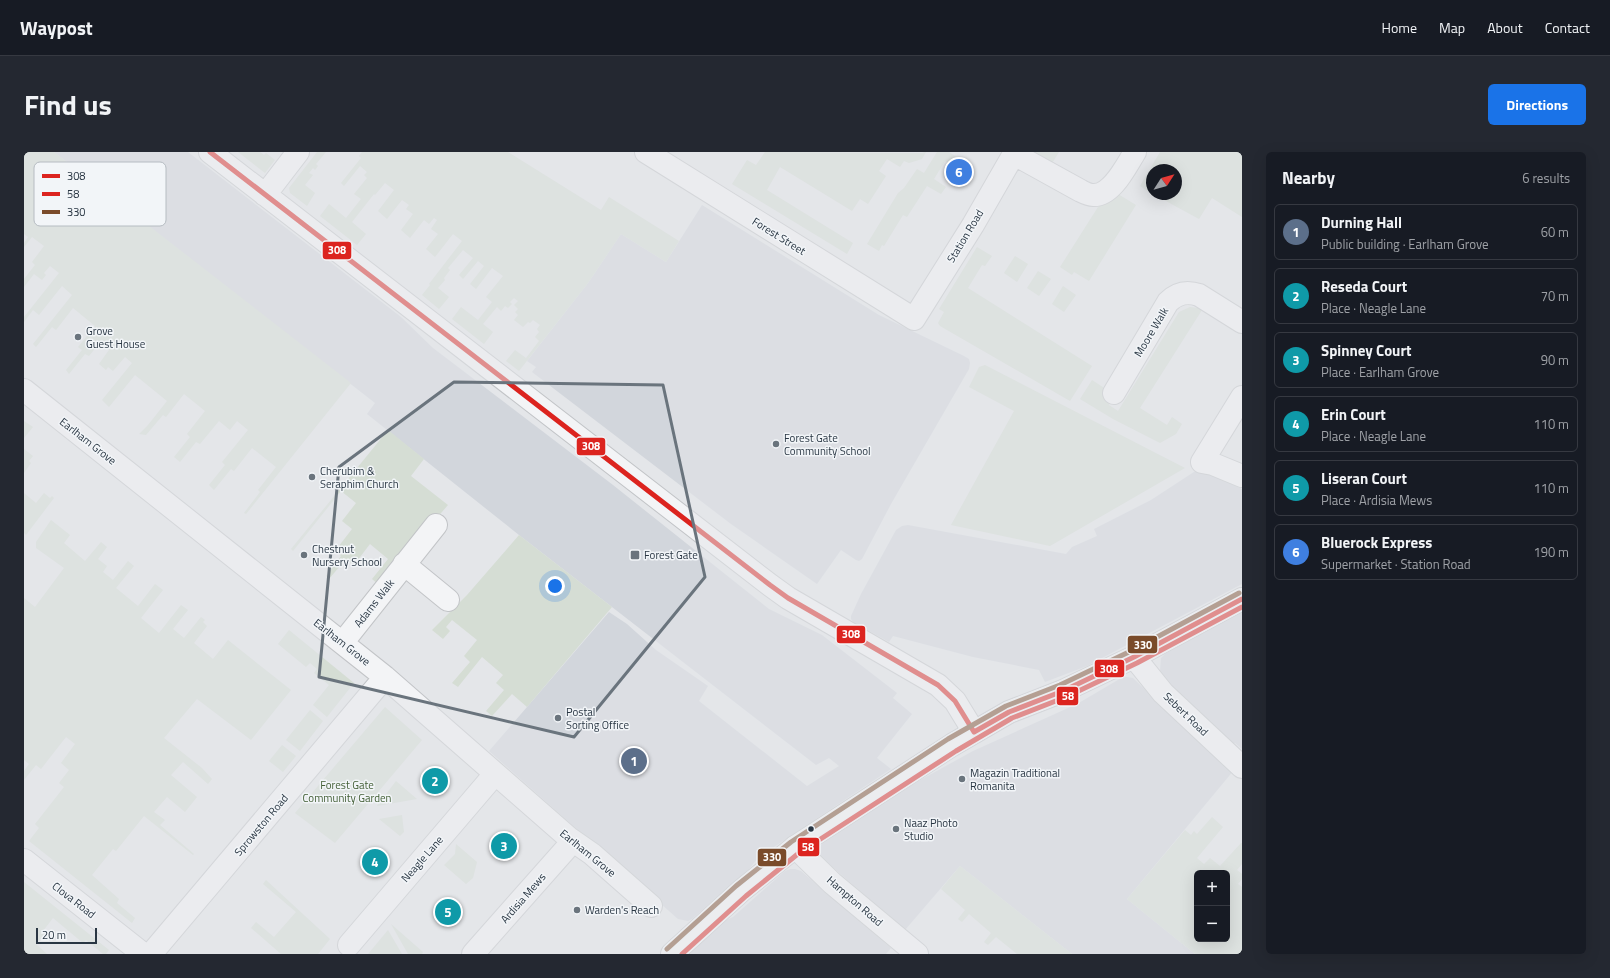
<!DOCTYPE html>
<meta charset="utf-8">
<style>
:root{--surface:#171b24;--page:#242831;--text:#f1f3f6;--muted:#9ea1a6;--line:#363941;--accent:#1a73e8}
body{margin:0;font-family:"Titillium Web",sans-serif;background:var(--page);color:var(--text)}
.controls{position:absolute;right:12px;bottom:12px;display:grid;overflow:hidden;border-radius:6px;box-shadow:0 4px 16px #0002}
.controls button{width:36px;height:36px;display:grid;place-items:center;padding:0;border:0;border-bottom:1px solid var(--line);background:var(--surface);color:var(--text);font:20px sans-serif}
.compass{position:absolute;left:1122px;top:12px;width:36px;height:36px;border-radius:50%;background:var(--surface);box-shadow:0 4px 16px #0002;rotate:54deg}
.scale{position:absolute;left:12px;bottom:10px;width:61px;box-sizing:border-box;padding-left:4px;border:2px solid #293643;border-top:0;font-size:11px;line-height:14px;white-space:nowrap;color:#293643;-webkit-text-stroke:3px #f2f5f8;paint-order:stroke}
.you{position:absolute;left:531px;top:434px;width:14px;height:14px;margin:-10px;border:3px solid #fff;border-radius:50%;background:#1a73e8;box-shadow:0 0 0 6px #1a73e833}
.badge{display:grid;place-items:center;width:26px;height:26px;border-radius:50%;background:var(--accent);color:#fff;font-size:13px;font-weight:700}
.pin{position:absolute;translate:-50% -50%;border:2px solid #fff;box-shadow:0 1px 4px #0006}
.list{margin:0;padding:0;list-style:none}
h2{display:flex;justify-content:space-between;align-items:center;height:52px;margin:0;padding:0 16px;font-size:17px}
h2 small{font-size:13px;font-weight:400;color:var(--muted)}
.list li{display:grid;grid-template-columns:26px 1fr auto;gap:12px;align-items:center;box-sizing:border-box;height:56px;margin:0 8px 8px;padding:0 8px;border:1px solid var(--line);border-radius:6px}
.list b{display:block;font-size:15px;white-space:nowrap}
.list p{margin:0;font-size:13px;white-space:nowrap;color:var(--muted)}
.list em{font-size:13px;font-style:normal;color:var(--muted)}
.map{position:relative;flex:none;width:1218px;height:802px;overflow:hidden;border-radius:6px}
header{display:flex;align-items:center;gap:24px;box-sizing:border-box;height:56px;padding:0 20px;background:var(--surface);border-bottom:1px solid var(--line)}
header strong{font-size:19px}
nav{display:flex;gap:22px;margin-inline-start:auto;font-size:14px}
.intro{display:flex;align-items:center;justify-content:space-between;box-sizing:border-box;height:96px;padding:0 24px}
h1{margin:0;font-size:28px}
.button{padding:10px 18px;border-radius:6px;background:var(--accent);color:#fff;font-size:14px;font-weight:700}
main{display:flex;gap:24px;padding:0 24px}
aside{flex:1;background:var(--surface);border-radius:6px;box-shadow:0 4px 16px #0002}
.map>svg:first-child{display:block}
</style>
<header>
<strong>Waypost</strong>
<nav><a>Home</a><a>Map</a><a>About</a><a>Contact</a></nav>
</header>
<div class="intro"><h1>Find us</h1><a class="button">Directions</a></div>
<main>
<div class="map">
<svg width="1218" height="802" viewBox="0 0 1218 802">
<rect width="100%" height="100%" fill="#e4e6e9"/>
<!-- built -->
<path fill="#d2d6dc" d="M30,0H164L377,165L409,196L589,333L745,457L798,483L873,541L869,546L888,562L853,606L867,617L735,705L724,718L668,767L664,769L654,767L465,599L585,460L603,472L632,498L684,534L675,549L783,634L815,614L805,606L792,613L495,383L343,262L351,251Z
M678,53L855,163L940,204L945,207L946,211L945,217L867,352L838,407L835,409L832,408L817,398L793,432L707,372L508,220L512,215L503,209L564,131L597,82L642,110Z
M1176,316L1218,337V432L1063,514L1021,530L1015,518L949,505L869,484L865,490L829,470L827,467V464L837,442L872,378L878,374L884,373L1042,402L1048,395L1073,384L1070,377L1127,348Z
M1218,458V597L1211,591L1207,593L1138,528L1136,519L1137,506L1141,502Z
M1099,525H1103L1109,526L1144,560L1210,618L1103,747L1171,802H1048L936,714L881,778L798,706L795,701L796,695L800,688L871,642L949,599L1053,552Z
M766,717H771L777,719L867,796L862,802H666L696,771L709,765L761,719Z"/>
<!-- green -->
<path fill="#d5ddd4" fill-rule="evenodd" d="M0,0H30L327,231L222,362L220,361L236,340L234,338L252,315L228,296L210,319L207,317L190,338L185,333L201,313L198,310L224,278L213,269L206,278L195,269L176,292L172,290L156,310L150,305L166,285L163,282L181,259L160,242L142,265L139,263L122,283L115,282L124,273L143,249L111,223L85,255L78,248L108,211L101,205L89,219L84,215L82,218L75,212L87,195L78,188L65,204L61,202L45,222L42,218L58,198L54,195L71,174L49,156L32,178L28,175L12,195L9,192L48,143L38,134L15,163L9,158L0,170V165L35,121L26,114L20,121L22,123L18,128L10,122L0,135V127L11,113L8,110L20,94L8,85L0,95V91L4,85L0,82Z
M214,0H236L240,3L242,1L251,8L241,21Z
M293,0H302L292,12L294,14L291,18L289,16L285,21L289,23L281,33L291,41L283,54L266,41L265,36Z
M338,0H484L577,58L585,45L655,89L642,110L597,82L564,131L495,219L482,209L491,198L502,206L515,189L511,185L515,180L513,177L516,173L509,168L506,171L504,170L499,175L490,168L494,163L491,160L494,157L490,153L494,149L490,146L486,150L488,152L484,156L481,154L477,159L473,155L459,172L469,180L460,192L428,167L437,155L454,168L468,150L462,145L479,124L468,116L452,137L446,132L460,114L454,109L439,127L435,123L449,106L439,98L424,116L426,118L420,126L421,128L414,136L425,145L415,157L398,143L406,133L405,132L438,89L429,82L411,105L402,97L414,82L407,77L413,68L410,66L405,72L400,68L386,86L377,78L389,62L382,57L385,53L378,48L363,67L354,59L370,38L361,31L351,43L350,42L328,70L342,82L333,93L296,64L305,52L322,66L337,47L330,42L343,26L340,23L343,20L336,14L320,34L317,31L337,6L335,4Z
M741,0L898,1L902,0L898,7L885,11L880,9L876,15L863,7L855,19L862,24L844,52L836,47L828,59L756,15L743,38L829,91L823,102L708,32L723,8L732,13Z
M913,0H925L937,8L932,15L921,9L910,27L922,35L917,42L903,34L883,65L879,63L860,94L858,93L855,99L843,92L874,41L880,36L893,17L900,21Z
M1010,0H1035L1027,13L1009,2Z
M1136,0H1218V65L1188,46L1175,67L1129,42H1152V18H1128V42L1116,34Z
M1094,42L1112,53L1065,129L1050,120L1048,123L1036,115L1074,55Z
M953,95L968,104L961,114L958,113L944,136L1068,214L1046,249L916,174L914,171L920,160L915,157Z
M991,104L1004,112L993,130L980,121Z
M1014,119L1027,127L1015,144L1003,136Z
M1039,134L1052,143L1040,160L1028,152Z
M1166,155L1174,156L1178,158L1116,256L1143,273L1148,265L1158,272L1152,282L1136,291L1089,267L1056,247L1068,228L1091,243L1085,253L1094,259L1155,160Z
M961,213L1161,316L1026,394L927,373L990,259L945,235L955,215Z
M0,269L9,275L0,286Z
M364,278L400,307L387,324L424,353L355,433L348,427L364,407L346,392L330,413L322,407L305,427L302,424L317,404L311,399L328,377L318,369L332,351L317,339L269,399L267,397Z
M0,297L9,304L5,309L7,311L0,321Z
M0,341L12,351L20,341L26,346L28,344L30,346L2,383L0,381Z
M27,368L46,383L40,391L61,409L77,390L83,395L74,407L83,414L79,420L89,428L104,409L110,414L92,436L114,454L131,432L139,438L117,466L135,481L157,453L164,458L149,477L160,486L177,465L181,468L179,470L183,474L170,491L189,507L204,488L267,538L227,588L173,547L140,586L178,616L188,627L184,632L159,610L147,623L173,645L161,660L143,645L130,660L141,668L136,673L170,702L169,703L120,664L92,699L89,697L68,723L95,747L93,751L111,766L108,771L5,689L15,676L11,672L40,635L35,631L45,618L37,611L51,592L42,585L17,617L12,613L0,628V619L5,612L0,608V446L11,455L40,416L12,396V390Z
M495,383L588,455L503,555L488,542L468,564L462,559L480,538L472,531L479,523L458,505L434,535L428,531L446,510L440,504L453,488L428,468L422,475L426,479L419,487L408,478L443,443Z
M265,478L330,531L303,565L289,553L305,533L290,521L293,517L286,511L282,515L254,492Z
M361,555L398,588L311,691L271,661Z
M286,558L299,569L276,599L262,588Z
M258,593L272,604L259,620L245,609Z
M372,629L393,647L353,654Z
M378,663L380,680L376,684L355,667Z
M1188,665L1199,675L1173,706L1180,712L1186,706L1196,714L1217,691H1218V712L1213,718L1218,722V727L1214,732L1218,735V802H1171L1103,747L1161,678L1167,683L1170,679L1173,682ZM1173,721H1203V787H1173Z
M432,692L453,710L449,726L442,732L420,713L431,702Z
M936,714L1048,802H993L972,785L964,793L960,790L967,781L945,762L938,770L934,767L941,758L917,737Z
M242,728L306,787L294,802H257L227,776L232,770L250,785L272,760L239,732Z
M0,730L85,798L82,802H79L62,788L59,791L29,766L19,779L22,781L12,792L23,802H0Z
M367,772L399,800L398,802H384Z
M364,778L378,802H344Z"/>
<g fill="none" stroke-linecap="round" stroke-linejoin="round">
<!-- minor casing -->
<g stroke="#c2c4c7" stroke-width="24">
<path id="minor" d="M186,0L746,433L764,446L914,533L931,549L950,580
M622,0L890,167L949,73L991,0
M990,2L1057,39C1061,41 1065,43 1069,43C1088,44 1102,14 1111,0
M241,43L274,0
M0,238L361,525L545,686L568,702L627,754
M1090,241L1144,150C1153,141 1163,139 1175,143L1218,170
M1178,310L1218,245
M1178,310L1189,312L1218,324
M380,412L424,448
M319,490L412,373
M1110,505L1139,541L1218,615
M771,695L808,731L893,802
M0,708L119,802
M325,793L471,622
M127,802L361,525
M449,802L549,689"/>
</g>
<!-- major casing -->
<g stroke="#c0c3c7" stroke-width="24">
<path id="major" d="M648,802L717,739L771,695L928,593L985,560L1039,539L1110,505L1218,447"/>
</g>
<!-- minor -->
<use href="#minor" stroke="#f3f4f6" stroke-width="22"/>
<!-- major -->
<use href="#major" stroke="#f7f7f7" stroke-width="22"/>
<!-- bus-1 casing -->
<g stroke="#f2f5f8" stroke-width="8">
<path id="bus-1" d="M186,0L746,433L764,446L914,533L931,549L950,580
M950,580L985,560L1039,539L1110,505L1218,447"/>
</g>
<!-- bus-2 casing -->
<g stroke="#f2f5f8" stroke-width="8">
<path id="bus-2" d="M658,802L722,744L775,701L932,599L988,566L1042,545L1113,511L1218,455"/>
</g>
<!-- bus-3 casing -->
<g stroke="#f2f5f8" stroke-width="8">
<path id="bus-3" d="M643,797L712,734L767,690L924,587L982,554L1036,533L1107,499L1215,441"/>
</g>
<!-- bus-1 -->
<use href="#bus-1" stroke="#dc241f" stroke-width="5"/>
<!-- bus-2 -->
<use href="#bus-2" stroke="#dc241f" stroke-width="5"/>
<!-- bus-3 -->
<use href="#bus-3" stroke="#7a4b2a" stroke-width="5"/>
</g>
<!-- marked area -->
<path d="M0 0H1218V802H0ZM430,230L639,233L681,425L550,585L295,525L315,315Z" fill="#e4e6e9" fill-opacity=".55" fill-rule="evenodd"/>
<path fill="none" stroke="#6a747d" stroke-width="3" stroke-linejoin="round" d="M430,230L639,233L681,425L550,585L295,525L315,315Z"/>
<!-- markers -->
<g fill="#6a747d" stroke="#f2f5f8" stroke-width="1.5">
<circle cx="54" cy="185" r="4"/>
<circle cx="752" cy="292" r="4"/>
<circle cx="288" cy="325" r="4"/>
<circle cx="280" cy="403" r="4"/>
<rect x="606" y="398" width="10" height="10" rx="2"/>
<circle cx="534" cy="566" r="4"/>
<circle cx="938" cy="627" r="4"/>
<circle cx="872" cy="677" r="4"/>
<circle cx="553" cy="758" r="4"/>
</g>
<circle fill="#293643" stroke="#f2f5f8" stroke-width="1.5" cx="787" cy="677" r="3.5"/>
<g text-anchor="middle" dominant-baseline="central" stroke-width="3" stroke-linejoin="round" paint-order="stroke">
<!-- street labels -->
<g font-size="11" fill="#293643" stroke="#f2f5f8">
<text transform="translate(755 84) rotate(32)">Forest Street</text>
<text transform="translate(941 84) rotate(-59)">Station Road</text>
<text transform="translate(1127 180) rotate(-59)">Moore Walk</text>
<text transform="translate(64 289) rotate(38)">Earlham Grove</text>
<text transform="translate(350 451) rotate(-52)">Adams Walk</text>
<text transform="translate(318 490) rotate(38)">Earlham Grove</text>
<text transform="translate(1162 562) rotate(44)">Sebert Road</text>
<text transform="translate(237 673) rotate(-50)">Sprowston Road</text>
<text transform="translate(564 701) rotate(39)">Earlham Grove</text>
<text transform="translate(398 707) rotate(-49)">Neagle Lane</text>
<text transform="translate(499 746) rotate(-49)">Ardisia Mews</text>
<text transform="translate(50 748) rotate(38)">Clova Road</text>
<text transform="translate(831 749) rotate(41)">Hampton Road</text>
</g>
<!-- poi labels -->
<g font-size="11" fill="#293643" stroke="#f2f5f8" text-anchor="start">
<text x="62" y="179">Grove<tspan x="62" dy="13">Guest House</tspan></text>
<text x="760" y="286">Forest Gate<tspan x="760" dy="13">Community School</tspan></text>
<text x="296" y="319">Cherubim &amp;<tspan x="296" dy="13">Seraphim Church</tspan></text>
<text x="288" y="397">Chestnut<tspan x="288" dy="13">Nursery School</tspan></text>
<text x="620" y="403">Forest Gate</text>
<text x="542" y="560">Postal<tspan x="542" dy="13">Sorting Office</tspan></text>
<text x="946" y="621">Magazin Traditional<tspan x="946" dy="13">Romanita</tspan></text>
<text x="880" y="671">Naaz Photo<tspan x="880" dy="13">Studio</tspan></text>
<text x="561" y="758">Warden's Reach</text>
</g>
<!-- park labels -->
<g font-size="11" fill="#435f36" stroke="#f2f5f8">
<text x="323" y="633">Forest Gate<tspan x="323" dy="13">Community Garden</tspan></text>
</g>
</g>
<!-- legend -->
<rect x="10" y="10" width="132" height="64" rx="6" fill="#f2f5f8" stroke="#b6bcc2" stroke-width="1"/>
<rect x="18" y="22" width="18" height="4" fill="#dc241f"/>
<rect x="18" y="40" width="18" height="4" fill="#dc241f"/>
<rect x="18" y="58" width="18" height="4" fill="#7a4b2a"/>
<g font-size="11" fill="#293643">
<text x="43" y="28">308</text>
<text x="43" y="46">58</text>
<text x="43" y="64">330</text>
</g>
<g stroke="#f2f5f8" stroke-width="1.5">
<rect x="298" y="89" width="30" height="19" rx="4" fill="#dc241f"/>
<rect x="552" y="285" width="30" height="19" rx="4" fill="#dc241f"/>
<rect x="812" y="473" width="30" height="19" rx="4" fill="#dc241f"/>
<rect x="1103" y="483" width="31" height="19" rx="4" fill="#7a4b2a"/>
<rect x="1070" y="507" width="31" height="19" rx="4" fill="#dc241f"/>
<rect x="1032" y="534" width="23" height="20" rx="4" fill="#dc241f"/>
<rect x="773" y="685" width="23" height="20" rx="4" fill="#dc241f"/>
<rect x="733" y="696" width="30" height="19" rx="4" fill="#7a4b2a"/>
</g>
<g font-size="11" text-anchor="middle" font-weight="bold" fill="#fff">
<text x="313" y="102">308</text>
<text x="567" y="298">308</text>
<text x="827" y="486">308</text>
<text x="1119" y="497">330</text>
<text x="1085" y="521">308</text>
<text x="1044" y="548">58</text>
<text x="784" y="699">58</text>
<text x="748" y="709">330</text>
</g>
</svg>
<div class="controls">
<button>+</button>
<button>−</button>
</div>
<svg class="compass" viewBox="-18 -18 36 36"><path d="M0-13l5 13h-10z" fill="#e53935"/><path d="M0 13l5-13h-10z" fill="#9ea1a6"/></svg>
<div class="scale">20 m</div>
<div class="you"></div>
<div class="pin badge" style="left:610px;top:609px;background:#5c6f8a">1</div>
<div class="pin badge" style="left:411px;top:629px;background:#0f9aa8">2</div>
<div class="pin badge" style="left:480px;top:694px;background:#0f9aa8">3</div>
<div class="pin badge" style="left:351px;top:710px;background:#0f9aa8">4</div>
<div class="pin badge" style="left:424px;top:760px;background:#0f9aa8">5</div>
<div class="pin badge" style="left:935px;top:20px;background:#3f7fe0">6</div>
</div>
<aside>
<h2>Nearby<small>6 results</small></h2>
<ul class="list">
<li><span class="badge" style="background:#5c6f8a">1</span><div><b>Durning Hall</b><p>Public building · Earlham Grove</p></div><em>60 m</em></li>
<li><span class="badge" style="background:#0f9aa8">2</span><div><b>Reseda Court</b><p>Place · Neagle Lane</p></div><em>70 m</em></li>
<li><span class="badge" style="background:#0f9aa8">3</span><div><b>Spinney Court</b><p>Place · Earlham Grove</p></div><em>90 m</em></li>
<li><span class="badge" style="background:#0f9aa8">4</span><div><b>Erin Court</b><p>Place · Neagle Lane</p></div><em>110 m</em></li>
<li><span class="badge" style="background:#0f9aa8">5</span><div><b>Liseran Court</b><p>Place · Ardisia Mews</p></div><em>110 m</em></li>
<li><span class="badge" style="background:#3f7fe0">6</span><div><b>Bluerock Express</b><p>Supermarket · Station Road</p></div><em>190 m</em></li>
</ul>
</aside>
</main>
